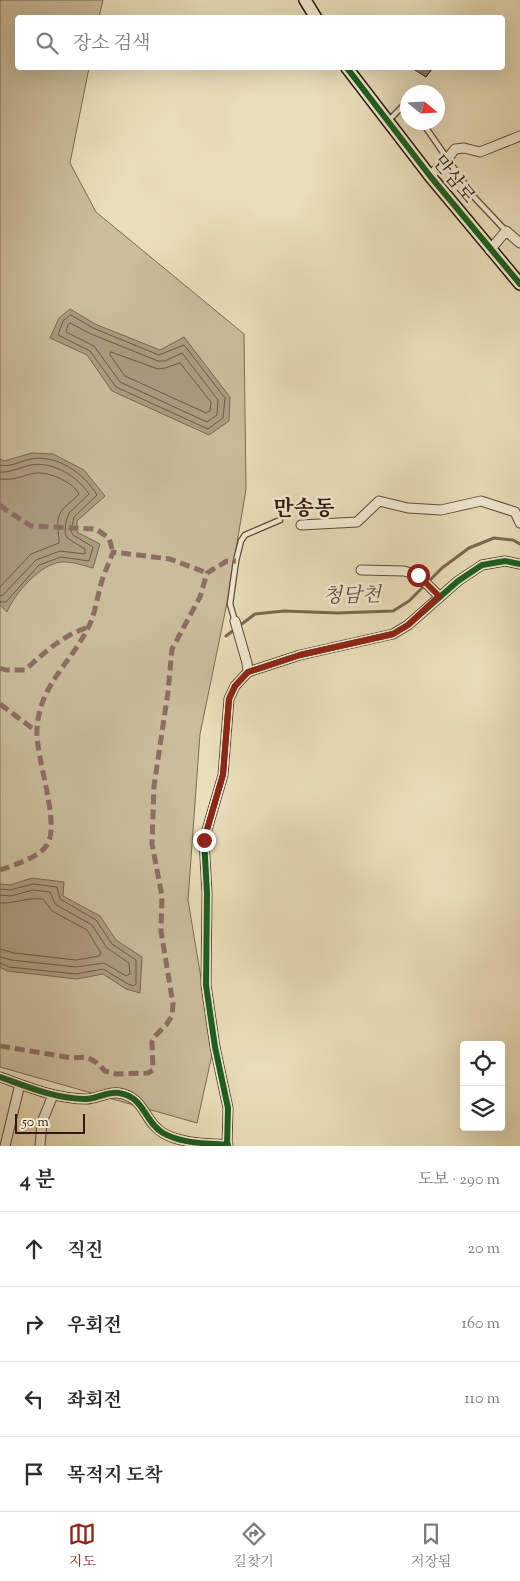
<!DOCTYPE html>
<html lang="ko">
<meta charset="utf-8">
<style>
:root{--surface:#fff;--page:#f7f7f7;--text:#2b2b33;--muted:#7c7c81;--line:#e1e1e2;--accent:#8f2418}
body{margin:0;font-family:"Sorts Mill Goudy","Noto Serif KR",serif;background:var(--page);color:var(--text)}
.controls{position:absolute;right:15px;bottom:15px;display:grid;overflow:hidden;border-radius:5px;box-shadow:0 5px 20px #0002}
.controls button{width:45px;height:45px;display:grid;place-items:center;padding:0;border:0;border-bottom:1px solid var(--line);background:var(--surface);color:var(--text);font:25px sans-serif}
.compass{position:absolute;left:400px;top:85px;width:45px;height:45px;border-radius:50%;background:var(--surface);box-shadow:0 5px 20px #0002;rotate:108deg}
.scale{position:absolute;left:15px;bottom:12px;width:70px;box-sizing:border-box;padding-left:5px;border:2px solid #32190c;border-top:0;font-size:14px;line-height:18px;white-space:nowrap;color:#32190c;-webkit-text-stroke:4px #f1ead2;paint-order:stroke}
.stop{position:absolute;width:15px;height:15px;margin:-11px;border:4px solid #8f2418;border-radius:50%;background:#fff}
.stop.end{background:#8f2418;border-color:#fff;box-shadow:0 1px 5px #0008}
.list{margin:0;padding:0;list-style:none}
h2{display:flex;justify-content:space-between;align-items:center;height:65px;margin:0;padding:0 20px;font-size:21px}
h2 small{font-size:16px;font-weight:400;color:var(--muted)}
.list li{display:grid;grid-template-columns:32px 1fr auto;gap:15px;align-items:center;box-sizing:border-box;height:75px;padding:0 20px;border-top:1px solid var(--line)}
.list b{display:block;font-size:19px;white-space:nowrap}
.list em{font-size:16px;font-style:normal;color:var(--muted)}
.icon{flex:none;width:28px;height:28px;fill:none;stroke:currentColor;stroke-width:2;stroke-linecap:round;stroke-linejoin:round}
.map{position:relative;flex:none;width:520px;height:1146px;overflow:hidden}
.search{position:absolute;background:var(--surface);box-shadow:0 5px 20px #0002;left:15px;right:15px;top:15px;height:55px;display:flex;align-items:center;gap:12px;box-sizing:border-box;padding:0 18px;border-radius:5px;color:var(--muted);font-size:19px}
.sheet{height:365px;background:var(--surface)}
nav{display:flex;justify-content:space-around;align-items:center;box-sizing:border-box;height:70px;border-top:1px solid var(--line);background:var(--surface);font-size:14px;color:var(--muted)}
nav a{display:grid;justify-items:center;gap:2px}
nav .on{color:var(--accent)}
.map>svg:first-child{display:block}
</style>
<div class="map">
<svg width="520" height="1146" viewBox="0 0 520 1146">
<rect width="100%" height="100%" fill="#e9deba"/>
<filter id="stains"><feTurbulence type="fractalNoise" baseFrequency=".004" numOctaves="4"/><feColorMatrix values="0 0 0 0 .2 0 0 0 0 .09 0 0 0 0 .02 0 0 0 .5 -.17"/></filter>
<radialGradient id="worn" r=".72"><stop offset=".6" stop-color="#630" stop-opacity="0"/><stop offset="1" stop-color="#630" stop-opacity=".3"/></radialGradient>
<!-- green -->
<path fill="#cabd9c" stroke="#7e6b54" d="M0,0H103L99,17L18,18V68H89L70,163L96,212L244,334L246,489L227,603L200,734L188,900L213,1050L197,1123L0,1067Z"/>
<!-- water -->
<path fill="#ab9b7f" stroke="#7b6751" d="M70,309L95,324L160,350L184,337L230,397L229,421L209,435L112,391L87,355L50,338L59,318Z
M32,453L53,454L84,470L105,496L77,521V532L100,544L93,568C84,566 72,561 62,562C41,563 14,594 7,612L0,605V459L4,461Z
M32,878L64,882L63,896L100,916L116,940L142,957L140,993L126,989L103,974L77,979L7,971L0,967V884L10,885Z"/>
<g fill="none" stroke-linecap="round" stroke-linejoin="round">
<!-- shore -->
<path stroke="#6e5a46" stroke-width="1" d="M71,315L93,328L159,355L184,345L225,398L223,418L208,429L116,387L90,351L58,335L63,321Z
M70,323L91,334L158,361H165L182,353L218,400L217,415L207,422L120,382L94,346L66,332L68,325Z
M111,352L158,369L165,368L180,363L211,402L210,411L206,413L125,376L110,355Z
M0,465C9,468 21,461 31,459C57,454 85,474 97,495L74,517L71,531L73,535L93,547L89,561L61,557L39,565L6,602H0
M0,472C10,473 21,467 31,465C53,461 78,477 89,494L69,513L66,521L65,532L67,538L85,549V554L60,551L36,560L3,595L0,596
M0,479C26,482 30,464 61,479C69,483 74,486 79,494C75,499 68,503 64,508C54,518 59,531 59,543L31,554L0,587
M0,889L10,890L33,884L57,887L60,899L96,920L112,944L136,960V984L134,986L128,984L103,969L76,974L9,967L0,963
M0,895L11,896L33,890L50,892L55,904L92,925L107,948L129,963L130,974L126,976L104,963L76,967L11,960L0,957
M0,903C15,904 28,897 43,899L52,911L87,930L101,953L99,956L76,960L14,953L0,949"/>
<!-- stream -->
<path stroke="#7b6751" stroke-width="3" d="M226,636L255,614L284,611L338,613L393,611L409,601L442,568L469,548L494,538L513,540L520,544"/>
</g>
<!-- building -->
<path fill="#917f66" stroke="#32190c" d="M412,68H433L426,77Z"/>
<g fill="none" stroke-linecap="round" stroke-linejoin="round">
<!-- lane casing -->
<g stroke="#604a38" stroke-width="7">
<path id="lane" d="M388,121L408,101
M422,122L474,197L506,231
M235,621L230,604L236,561L241,541L245,535L280,520"/>
</g>
<!-- street casing -->
<g stroke="#604a38" stroke-width="11">
<path id="street" d="M430,176L448,158L455,149L464,148L480,152L520,136
M490,250L506,231L520,243
M301,525L357,522L379,501L408,508L441,510L481,501L515,512L520,523
M361,570L404,571L418,575L439,596
M235,621L247,663L248,672
M0,1077C28,1087 56,1099 86,1099C96,1099 109,1091 119,1093C145,1097 144,1122 163,1133C182,1144 207,1143 228,1145
M5,1146L20,1084
M40,1146L42,1122L53,1095
M227,1146L228,1108L215,1047L206,985L207,893L204,840L223,775L229,699L235,686L248,672L300,655L393,634L408,625L458,581L482,565L505,561L520,564"/>
</g>
<!-- secondary casing -->
<g stroke="#32190c" stroke-width="14">
<path id="secondary" d="M305,0L316,18
M347,68L430,176L520,284"/>
</g>
<!-- lane -->
<use href="#lane" stroke="#f1ead2" stroke-width="4.5"/>
<!-- street -->
<use href="#street" stroke="#f1ead2" stroke-width="9"/>
<!-- secondary -->
<use href="#secondary" stroke="#f1ead2" stroke-width="11"/>
<!-- quiet -->
<path stroke="#8d6e63" stroke-width="5" stroke-dasharray="10 5" stroke-linecap="butt" d="M0,505L6,510L31,526L96,529L109,538L113,552
M0,668L6,670H25C45,652 63,635 89,627
M0,704L36,731
M0,870C14,865 38,858 47,845C61,824 35,756 37,729C39,686 70,664 88,628C95,615 97,598 101,584C104,573 109,563 113,552L170,559L207,573
M0,1046L72,1058L87,1057L97,1063L105,1071L116,1074L148,1073L153,1070L152,1042L155,1036L166,1025L172,1016L173,1004L161,931L162,896L152,844L154,786L168,692L172,649L200,597L207,573L227,561H236"/>
<!-- cycleway casing -->
<g stroke="#f1ead2" stroke-width="9">
<path id="cycleway" d="M347,68L430,176L520,284
M0,1077C28,1087 56,1099 86,1099C96,1099 109,1091 119,1093C145,1097 144,1122 163,1133C182,1144 207,1143 228,1145
M227,1146L228,1108L215,1047L206,985L207,893L204,840L223,775L229,699L235,686L248,672L300,655L393,634L408,625L458,581L482,565L505,561L520,564"/>
</g>
<!-- cycleway -->
<use href="#cycleway" stroke="#1b5e20" stroke-width="6"/>
</g>
<g fill="none" stroke-linecap="round" stroke-linejoin="round">
<!-- route -->
<path stroke="#8f2418" stroke-width="6" d="M204,840L223,774L229,699L235,686L248,672L300,655L393,634L408,625L439,596L418,575"/>
</g>
<g text-anchor="middle" dominant-baseline="central" stroke-width="5" stroke-linejoin="round" paint-order="stroke">
<!-- street labels -->
<g font-size="19" fill="#32190c" stroke="#f1ead2">
<text transform="translate(453 180) rotate(51)">만삼로</text>
</g>
<!-- water labels -->
<g font-size="20" font-style="italic" fill="#624d3a" stroke="#f1ead2">
<text transform="translate(352 597) rotate(-1)">청담천</text>
</g>
<!-- quarter labels -->
<g font-size="21" font-weight="bold" fill="#32190c" stroke="#f1ead2">
<text x="304" y="510">만송동</text>
</g>
</g>
<rect width="100%" height="100%" filter="url(#stains)"/>
<rect width="100%" height="100%" fill="url(#worn)"/>
</svg>
<div class="controls">
<button><svg class="icon" aria-label="locate" viewBox="0 0 24 24"><circle cx="12" cy="12" r="6"/><path d="M12 2v4M12 18v4M2 12h4M18 12h4"/></svg></button>
<button><svg class="icon" aria-label="layers" viewBox="0 0 24 24"><path d="M12 4l9 5-9 5-9-5zM3 14l9 5 9-5"/></svg></button>
</div>
<svg class="compass" viewBox="-18 -18 36 36"><path d="M0-13l5 13h-10z" fill="#e53935"/><path d="M0 13l5-13h-10z" fill="#7c7c81"/></svg>
<div class="scale">50 m</div>
<div class="stop" style="left:418px;top:575px"></div>
<div class="stop end" style="left:204px;top:840px"></div>
<div class="search"><svg class="icon" aria-label="search" viewBox="0 0 24 24"><circle cx="10" cy="10" r="6"/><path d="M15 15l6 6"/></svg>장소 검색</div>
</div>
<section class="sheet">
<h2>4 분<small>도보 · 290 m</small></h2>
<ul class="list">
<li><svg class="icon" aria-label="ahead" viewBox="0 0 24 24"><path d="M12 20V5M6 11l6-6 6 6"/></svg><div><b>직진</b></div><em>20 m</em></li>
<li><svg class="icon" aria-label="right" viewBox="0 0 24 24"><path d="M7 20v-9h11M14 6l5 5-5 5"/></svg><div><b>우회전</b></div><em>160 m</em></li>
<li><svg class="icon" aria-label="left" viewBox="0 0 24 24"><path d="M17 20v-9H6M10 6l-5 5 5 5"/></svg><div><b>좌회전</b></div><em>110 m</em></li>
<li><svg class="icon" aria-label="arrive" viewBox="0 0 24 24"><path d="M6 21V4h12l-3 4 3 4H6"/></svg><div><b>목적지 도착</b></div></li>
</ul>
</section>
<nav>
<a class="on"><svg class="icon" aria-label="map" viewBox="0 0 24 24"><path d="M3 6l6-2 6 2 6-2v14l-6 2-6-2-6 2zM9 4v14M15 6v14"/></svg>지도</a>
<a><svg class="icon" aria-label="directions" viewBox="0 0 24 24"><path d="M12 3l9 9-9 9-9-9zM9 14v-3h6M13 9l2 2-2 2"/></svg>길찾기</a>
<a><svg class="icon" aria-label="saved" viewBox="0 0 24 24"><path d="M7 4h10v16l-5-4-5 4z"/></svg>저장됨</a>
</nav>
